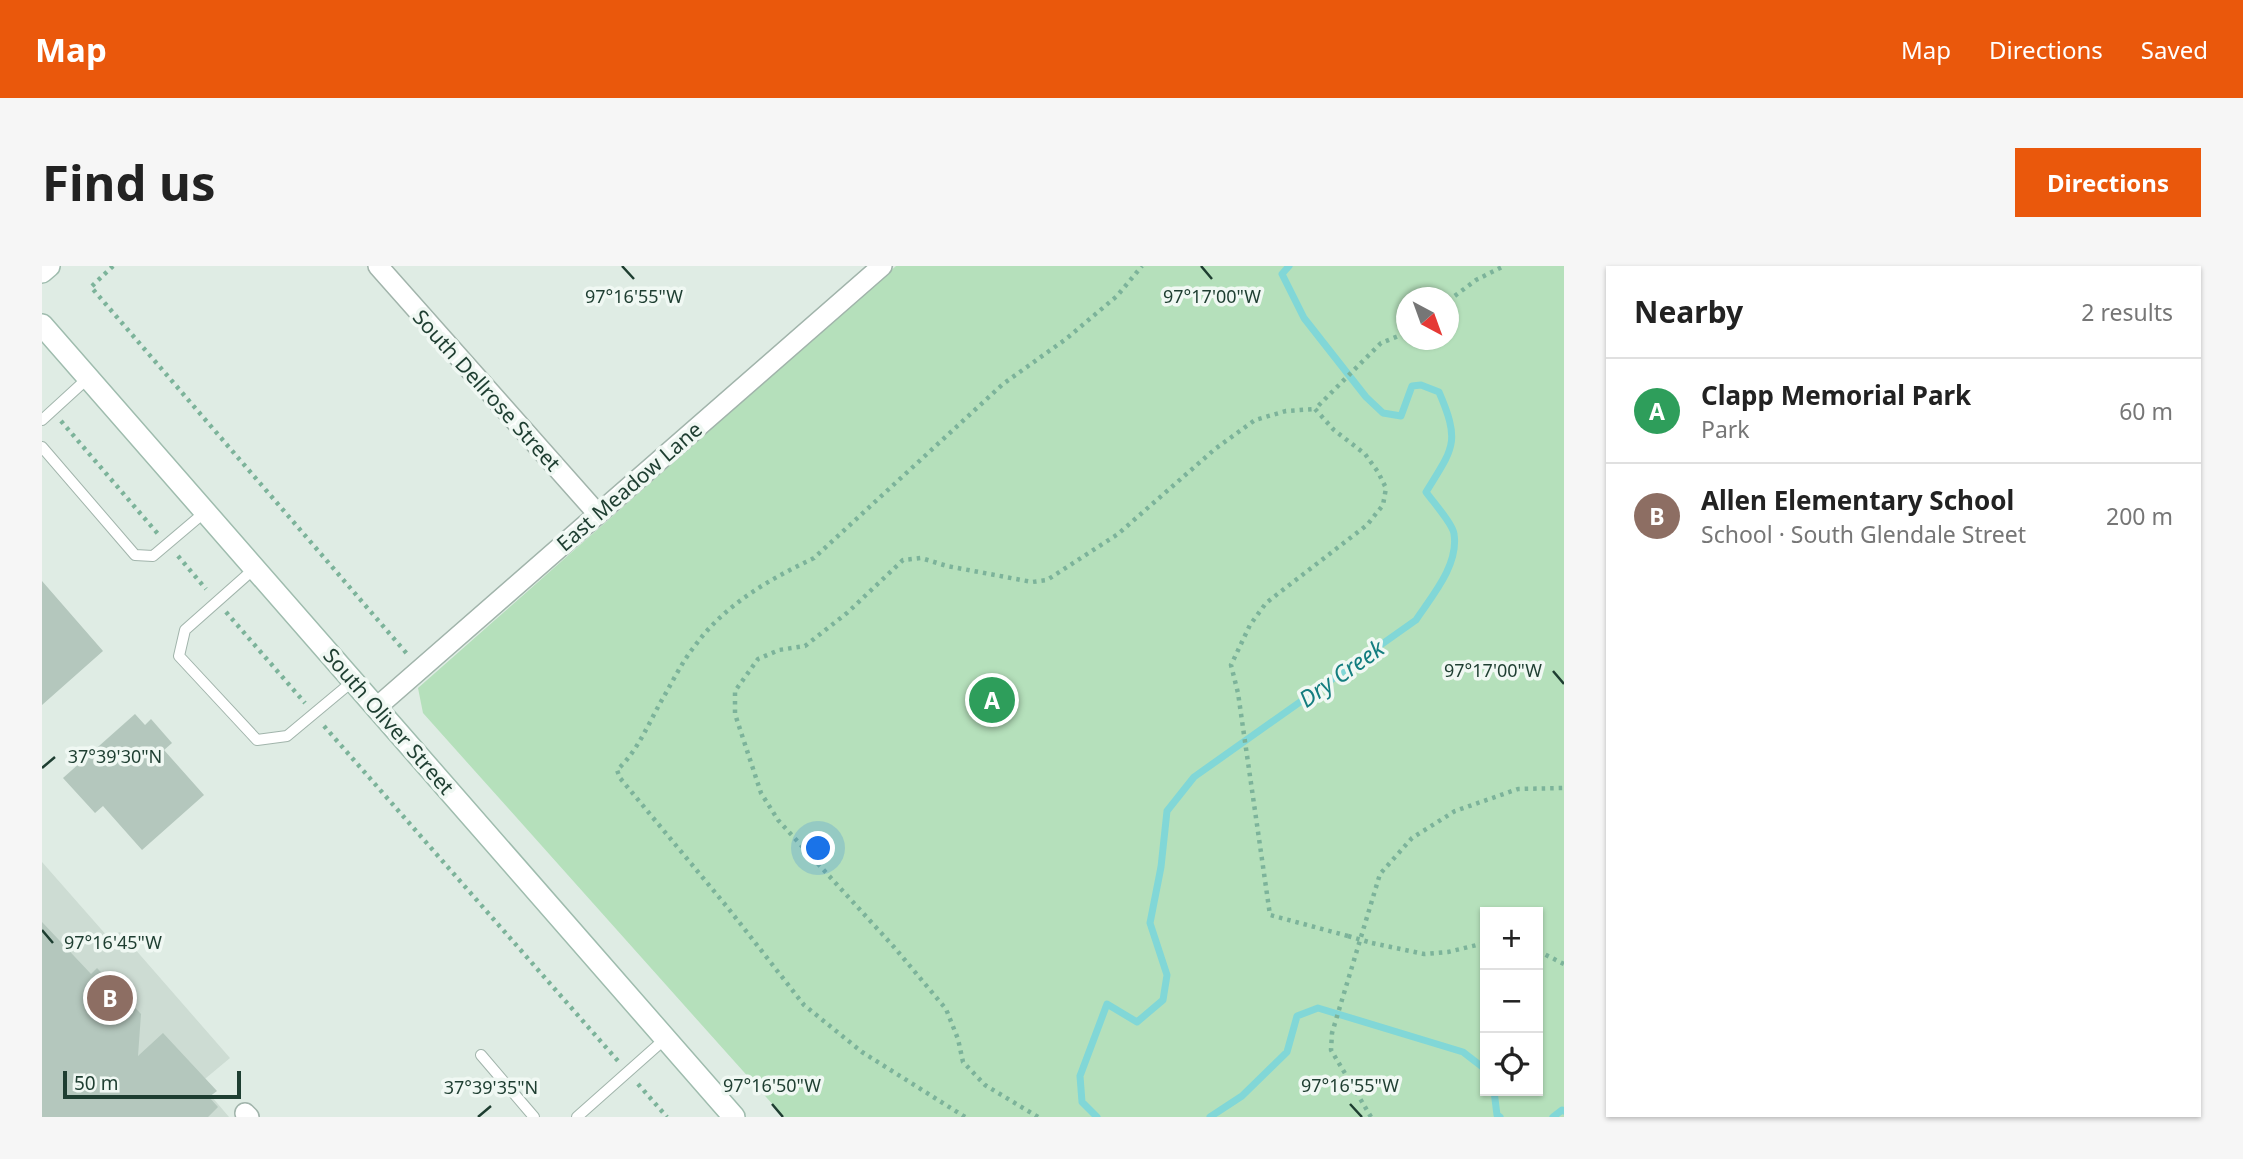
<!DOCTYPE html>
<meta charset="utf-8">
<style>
:root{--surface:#fff;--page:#f6f6f6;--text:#222;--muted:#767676;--line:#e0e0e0;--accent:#ea580c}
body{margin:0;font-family:"Noto Sans",sans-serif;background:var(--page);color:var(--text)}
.controls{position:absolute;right:21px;bottom:21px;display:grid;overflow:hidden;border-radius:0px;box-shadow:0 2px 5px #0004}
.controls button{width:63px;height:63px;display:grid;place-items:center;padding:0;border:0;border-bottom:2px solid var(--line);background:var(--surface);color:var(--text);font:35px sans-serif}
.compass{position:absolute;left:1354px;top:21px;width:63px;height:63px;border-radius:50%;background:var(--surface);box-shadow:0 2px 5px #0004;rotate:139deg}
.scale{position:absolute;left:21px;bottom:18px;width:178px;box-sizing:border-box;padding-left:7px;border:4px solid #1e3e31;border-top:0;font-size:19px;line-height:24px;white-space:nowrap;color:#1e3e31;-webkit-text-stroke:5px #f0f8f3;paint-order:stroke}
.you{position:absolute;left:777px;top:583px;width:24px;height:24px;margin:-18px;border:5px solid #fff;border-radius:50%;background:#1a73e8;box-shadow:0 0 0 10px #1a73e833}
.badge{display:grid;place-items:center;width:46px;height:46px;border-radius:50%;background:var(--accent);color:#fff;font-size:23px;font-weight:700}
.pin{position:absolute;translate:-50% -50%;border:4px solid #fff;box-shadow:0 2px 7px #0006}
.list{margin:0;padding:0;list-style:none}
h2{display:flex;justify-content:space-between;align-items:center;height:91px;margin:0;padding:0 28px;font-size:30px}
h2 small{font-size:23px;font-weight:400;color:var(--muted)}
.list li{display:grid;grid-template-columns:46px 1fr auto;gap:21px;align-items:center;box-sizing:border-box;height:105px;padding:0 28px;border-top:2px solid var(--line)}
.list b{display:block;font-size:26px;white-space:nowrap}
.list p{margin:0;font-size:23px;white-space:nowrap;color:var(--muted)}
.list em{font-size:23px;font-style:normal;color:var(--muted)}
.icon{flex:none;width:38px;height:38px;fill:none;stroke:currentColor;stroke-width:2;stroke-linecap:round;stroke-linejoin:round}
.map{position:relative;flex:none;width:1522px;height:851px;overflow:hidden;border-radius:0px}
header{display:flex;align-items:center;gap:42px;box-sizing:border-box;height:98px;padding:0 35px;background:var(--accent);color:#fff}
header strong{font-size:33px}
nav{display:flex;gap:38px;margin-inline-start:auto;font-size:24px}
.intro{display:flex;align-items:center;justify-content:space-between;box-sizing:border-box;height:168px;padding:0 42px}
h1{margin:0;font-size:49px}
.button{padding:18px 32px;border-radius:0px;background:var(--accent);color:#fff;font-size:24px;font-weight:700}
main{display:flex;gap:42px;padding:0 42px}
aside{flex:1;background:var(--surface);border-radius:0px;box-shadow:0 2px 5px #0004}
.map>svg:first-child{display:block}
</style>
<header>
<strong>Map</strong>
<nav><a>Map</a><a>Directions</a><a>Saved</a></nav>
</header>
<div class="intro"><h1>Find us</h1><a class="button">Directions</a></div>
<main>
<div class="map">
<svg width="1522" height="851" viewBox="0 0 1522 851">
<rect width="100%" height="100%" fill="#dfece4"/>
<!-- built -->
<path fill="#cddcd3" d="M0,596L66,671L78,666L188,792L158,817L187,851H0Z"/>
<!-- green -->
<path fill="#b5e0bb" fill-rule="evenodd" d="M854,0H1522V851H742L381,447L376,422ZM1364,32H1406V74H1364ZM1443,646H1496V825H1443Z"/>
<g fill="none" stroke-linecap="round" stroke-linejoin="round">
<!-- stream -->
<path stroke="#81d7d7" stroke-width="7" d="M1452,825L1455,849L1458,851
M1055,851L1040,836L1038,810L1065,738L1095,756L1121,734L1125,709L1108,657L1119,601L1125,545L1152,511L1374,354C1390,330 1417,299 1412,268C1411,258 1391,236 1384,226C1411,182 1419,177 1397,126L1379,119L1370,120L1359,150L1341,147L1324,131L1262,52L1240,8L1247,0
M1168,851L1200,830L1245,786L1255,750L1276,742L1421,786L1443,803
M1511,851L1520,844L1522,845"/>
</g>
<!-- building -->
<path fill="#b4c7bd" d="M0,315L61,385L0,439Z
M93,448L103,459L109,453L130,477L122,484L162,529L100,584L61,540L53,547L21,512Z
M0,656L49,708L55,702L99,748L96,790L121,767L175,825L167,831L176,841L166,851H0Z"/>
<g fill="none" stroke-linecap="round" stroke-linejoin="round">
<!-- lane casing -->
<g stroke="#a1b4ab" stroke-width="12">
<path id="lane" d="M0,154L46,112
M0,181L93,289L111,290L163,246
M213,302L143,364L137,390L215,474L245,470L311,415
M439,789L492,851
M535,851L624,772"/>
</g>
<!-- street casing -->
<g stroke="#a1b4ab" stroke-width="22">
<path id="street" d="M336,0L555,247
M335,441L840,0
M203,847L207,851"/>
</g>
<!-- secondary casing -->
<g stroke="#9fbcae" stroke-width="24">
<path id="secondary" d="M0,6L7,0
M0,59L692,851"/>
</g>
<!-- path -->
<path stroke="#7cb39a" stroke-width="4.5" stroke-dasharray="3.5 5" stroke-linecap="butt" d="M71,0L49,21L366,389
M1406,35L1434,14L1462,0
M19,155L116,268
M136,290L164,323
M184,346L263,437
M282,460L576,795
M1306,670L1228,649L1196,427L1189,399L1208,359L1224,337L1325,259L1341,239L1344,222L1336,206L1323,188L1292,164L1273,143L1339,77L1364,67
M1330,677L1382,688L1406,686L1443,677
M1496,685L1522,698
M596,818L625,851
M923,851L820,786L762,739L686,642L578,512L575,504C596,485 607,456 621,432C631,415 640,396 652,381C682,339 726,314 772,292L961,118L1024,73L1075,30L1100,0
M996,851L943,819L921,796L916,773L904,743L852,681L736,554L719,527L693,448V425L716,393L737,384L763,380L805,347L861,294L879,292L905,300L990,316L1005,314L1076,268L1173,183L1213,154L1244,145L1273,143
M1329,851L1289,784L1290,767L1338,608L1370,572L1413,545L1476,523L1522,522"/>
<!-- lane -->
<use href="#lane" stroke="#fff" stroke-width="10"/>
<!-- street -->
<use href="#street" stroke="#fff" stroke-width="19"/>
<!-- secondary -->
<use href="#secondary" stroke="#fff" stroke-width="21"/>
<!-- path-bridge -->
<path stroke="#7cb39a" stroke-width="4.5" stroke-dasharray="3.5 5" stroke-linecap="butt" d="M1306,670L1330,677"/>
</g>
<!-- ticks -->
<path fill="none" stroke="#1e3e31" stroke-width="2.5" d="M580,0L592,13M1159,0L1170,13M1511,405L1522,418M0,502L13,491M0,664L11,677M730,838L741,851M1308,838L1320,851M436,851L449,840"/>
<g text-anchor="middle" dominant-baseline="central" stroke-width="7" stroke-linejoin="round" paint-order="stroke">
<!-- street labels -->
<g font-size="21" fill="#1e3e31" stroke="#f0f8f3">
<text transform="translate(445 124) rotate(48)">South Dellrose Street</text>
<text transform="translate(587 220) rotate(-41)">East Meadow Lane</text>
<text transform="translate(347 455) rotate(49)">South Oliver Street</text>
</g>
<!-- water labels -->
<g font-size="23" font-style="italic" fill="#137d7f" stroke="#f0f8f3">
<text transform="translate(1299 407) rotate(-35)">Dry Creek</text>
</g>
</g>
<g font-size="18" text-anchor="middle" fill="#1e3e31" stroke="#f0f8f3" stroke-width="7" stroke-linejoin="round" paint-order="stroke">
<text x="1170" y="37">97°17'00"W</text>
<text x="592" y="37">97°16'55"W</text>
<text x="1451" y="411">97°17'00"W</text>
<text x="73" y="497">37°39'30"N</text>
<text x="71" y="683">97°16'45"W</text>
<text x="730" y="826">97°16'50"W</text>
<text x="1308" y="826">97°16'55"W</text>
<text x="449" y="828">37°39'35"N</text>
</g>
</svg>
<div class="controls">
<button>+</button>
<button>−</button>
<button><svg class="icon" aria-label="locate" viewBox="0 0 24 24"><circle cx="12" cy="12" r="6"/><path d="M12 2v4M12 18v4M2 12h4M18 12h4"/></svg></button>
</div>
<svg class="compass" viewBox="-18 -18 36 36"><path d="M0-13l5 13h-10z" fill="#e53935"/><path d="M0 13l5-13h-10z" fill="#767676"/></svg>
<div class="scale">50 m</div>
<div class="you"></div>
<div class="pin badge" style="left:950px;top:434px;background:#2e9e5b">A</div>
<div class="pin badge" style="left:68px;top:732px;background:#8d6e63">B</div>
</div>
<aside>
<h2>Nearby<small>2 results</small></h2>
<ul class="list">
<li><span class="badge" style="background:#2e9e5b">A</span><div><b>Clapp Memorial Park</b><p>Park</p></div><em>60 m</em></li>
<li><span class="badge" style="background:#8d6e63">B</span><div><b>Allen Elementary School</b><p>School · South Glendale Street</p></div><em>200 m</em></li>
</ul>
</aside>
</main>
